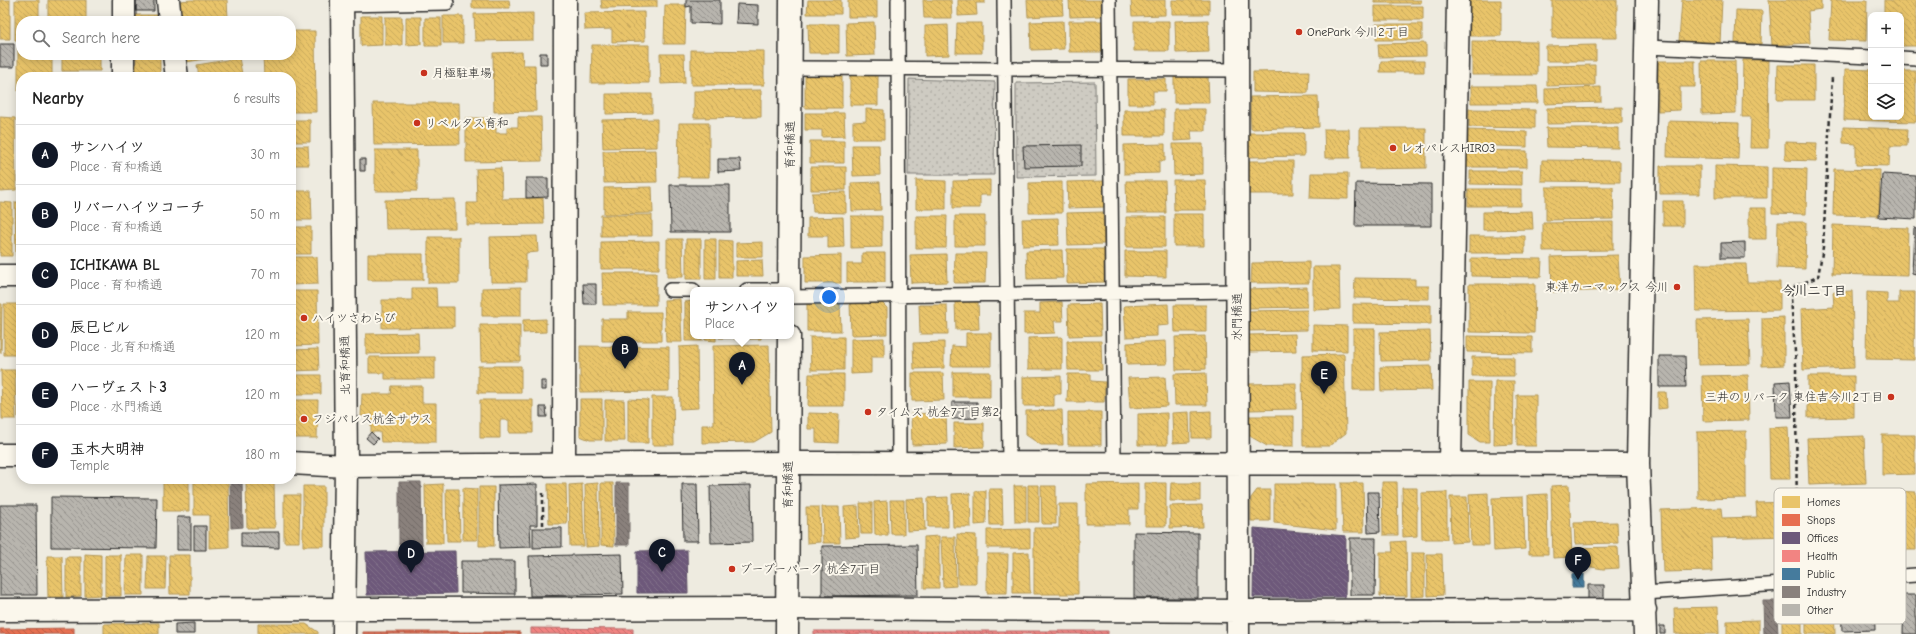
<!DOCTYPE html>
<meta charset="utf-8">
<style>
:root{--surface:#fff;--page:#f2f2f2;--text:#222;--muted:#767676;--line:#e0e0e0;--accent:#111827}
body{margin:0;font-family:"Comic Neue","Klee One",sans-serif;background:var(--page);color:var(--text)}
.controls{position:absolute;right:12px;top:12px;display:grid;overflow:hidden;border-radius:8px;box-shadow:0 2px 10px #0003}
.controls button{width:36px;height:36px;display:grid;place-items:center;padding:0;border:0;border-bottom:1px solid var(--line);background:var(--surface);color:var(--text);font:20px sans-serif}
.you{position:absolute;left:829px;top:297px;width:14px;height:14px;margin:-10px;border:3px solid #fff;border-radius:50%;background:#1a73e8;box-shadow:0 0 0 6px #1a73e833}
.badge{display:grid;place-items:center;width:26px;height:26px;border-radius:50%;background:var(--accent);color:#fff;font-size:13px;font-weight:700}
.pin{position:absolute;translate:-50% -33px;filter:drop-shadow(0 1px 2px #0008)}
.pin::after{content:'';position:absolute;top:21px;width:14px;height:12px;background:inherit;clip-path:polygon(0 0,100% 0,50% 100%)}
.popup{position:absolute;left:690px;top:287px;width:104px;height:52px;box-sizing:border-box;display:grid;place-content:center;border-radius:8px;background:var(--surface);filter:drop-shadow(0 1px 3px #0005);font-size:13px;white-space:nowrap;color:var(--muted)}
.popup b{font-size:15px;color:var(--text)}
.popup::after{content:'';position:absolute;left:50%;top:100%;margin-left:-8px;border:8px solid transparent;border-top-color:var(--surface)}
.list{margin:0;padding:0;list-style:none}
h2{display:flex;justify-content:space-between;align-items:center;height:52px;margin:0;padding:0 16px;font-size:17px}
h2 small{font-size:13px;font-weight:400;color:var(--muted)}
.list li{display:grid;grid-template-columns:26px 1fr auto;gap:12px;align-items:center;box-sizing:border-box;height:60px;padding:0 16px;border-top:1px solid var(--line)}
.list b{display:block;font-size:15px;white-space:nowrap}
.list p{margin:0;font-size:13px;white-space:nowrap;color:var(--muted)}
.list em{font-size:13px;font-style:normal;color:var(--muted)}
.icon{flex:none;width:22px;height:22px;fill:none;stroke:currentColor;stroke-width:2;stroke-linecap:round;stroke-linejoin:round}
.map{position:relative;flex:none;width:1916px;height:634px;overflow:hidden}
.search{position:absolute;background:var(--surface);box-shadow:0 2px 10px #0003;left:16px;top:16px;width:280px;height:44px;display:flex;align-items:center;gap:10px;box-sizing:border-box;padding:0 14px;border-radius:16px;color:var(--muted);font-size:15px}
.panel{position:absolute;background:var(--surface);box-shadow:0 2px 10px #0003;left:16px;top:72px;width:280px;height:412px;border-radius:16px}
.map>svg:first-child{display:block}
</style>
<div class="map">
<svg width="1916" height="634" viewBox="0 0 1916 634">
<defs>
<pattern id="park-dots" width="8" height="8" patternUnits="userSpaceOnUse"><rect width="8" height="8" fill="#cecbc2"/><path d="M2 2h.1M6 6h.1" fill="none" stroke="#b1aea7" stroke-width="1.8" stroke-linecap="round"/></pattern>
<pattern id="homes-back-hatch" width="6" height="6" patternUnits="userSpaceOnUse"><rect width="6" height="6" fill="#e9c46a"/><path d="M-1 5l2 2M0 0l6 6M5-1l2 2" fill="none" stroke="#c8a95c"/></pattern>
<pattern id="shops-back-hatch" width="6" height="6" patternUnits="userSpaceOnUse"><rect width="6" height="6" fill="#e76f51"/><path d="M-1 5l2 2M0 0l6 6M5-1l2 2" fill="none" stroke="#bb5b43"/></pattern>
<pattern id="offices-back-hatch" width="6" height="6" patternUnits="userSpaceOnUse"><rect width="6" height="6" fill="#6d597a"/><path d="M-1 5l2 2M0 0l6 6M5-1l2 2" fill="none" stroke="#82728b"/></pattern>
<pattern id="health-back-hatch" width="6" height="6" patternUnits="userSpaceOnUse"><rect width="6" height="6" fill="#f28482"/><path d="M-1 5l2 2M0 0l6 6M5-1l2 2" fill="none" stroke="#c46c6b"/></pattern>
<pattern id="public-back-hatch" width="6" height="6" patternUnits="userSpaceOnUse"><rect width="6" height="6" fill="#457b9d"/><path d="M-1 5l2 2M0 0l6 6M5-1l2 2" fill="none" stroke="#3a6580"/></pattern>
<pattern id="industry-back-hatch" width="6" height="6" patternUnits="userSpaceOnUse"><rect width="6" height="6" fill="#8a817c"/><path d="M-1 5l2 2M0 0l6 6M5-1l2 2" fill="none" stroke="#716a66"/></pattern>
<pattern id="building-back-hatch" width="6" height="6" patternUnits="userSpaceOnUse"><rect width="6" height="6" fill="#b8b5ae"/><path d="M-1 5l2 2M0 0l6 6M5-1l2 2" fill="none" stroke="#96938e"/></pattern>
</defs>
<rect width="100%" height="100%" fill="#eeebe0"/>
<filter id="ink" filterUnits="userSpaceOnUse"><feTurbulence type="fractalNoise" baseFrequency=".025" numOctaves="2"/><feDisplacementMap in="SourceGraphic" scale="8" xChannelSelector="R" yChannelSelector="G"/><feConvolveMatrix kernelMatrix="1 2 1 2 8 2 1 2 1" color-interpolation-filters="sRGB"/></filter>
<g filter="url(#ink)">
<!-- park -->
<path fill="url(#park-dots)" stroke="#7c7b76" d="M909,79L995,82L994,175H908Z
M1095,82L1096,176L1016,177V83Z"/>
<!-- homes -->
<path fill="url(#homes-back-hatch)" stroke="#b09657" d="M0,0H10V39H0Z
M15,0H39V21H21V40H15Z
M48,0H86V21H48Z
M191,0H227L228,18L181,21L180,1Z
M472,0H509L510,8H472Z
M601,0H657V7L602,8Z
M808,0H841V14H807Z
M848,0H877V17H848Z
M923,0H951L952,18H924Z
M958,0H985V3H976L977,15L958,16Z
M1027,0H1062L1063,15L1028,17Z
M1069,0H1101V16L1070,17Z
M1131,0H1165V15L1132,16Z
M1172,0H1209V14H1172Z
M1374,0H1421V3H1374Z
M1470,0H1501V36H1470Z
M1552,0H1617V38H1552Z
M1682,0H1722L1720,43L1679,41Z
M1769,0H1821V9L1808,11L1810,43L1772,45Z
M1831,0H1867L1866,41L1829,40Z
M1884,0H1916V46H1901V15H1884Z
M665,5H686L685,44H664Z
M1375,6H1423V20H1375Z
M1736,10L1762,11L1761,44L1735,43Z
M644,12L645,41L612,42V29L585,30L584,13Z
M533,13V40L475,41L474,14Z
M134,15H157V21H134Z
M361,16H382V45L361,46Z
M443,16H463V43H443Z
M385,17H402V45H385Z
M406,17H421V44L406,45Z
M425,18H441V46H425Z
M1208,20L1209,52L1176,53L1175,21Z
M1063,21L1064,49L1031,50L1030,22Z
M1069,21H1102V52H1069Z
M1134,21H1169V51H1134Z
M874,22L875,55L847,56L846,23Z
M957,23H982V53H956Z
M808,24H839V53H809Z
M1376,24H1422V40H1376Z
M948,25L949,55L925,56V26Z
M291,31H315L316,112H291V77H264L263,55H291Z
M1472,41L1537,42V75H1472Z
M1426,43V56L1379,57L1378,44Z
M592,45H649V83H591Z
M1596,45V61H1546V46Z
M18,47H21V55H52V77H21V91H18Z
M691,50L764,51V85H691Z
M522,52L523,65H535L536,111L494,112L493,53Z
M660,54H684L685,83L661,84Z
M62,55H100V71H62Z
M136,55H160V77H136Z
M185,55H231L186,62Z
M239,58L242,74L225,77H199L197,65Z
M1743,60H1769L1768,148H1750L1751,117H1742Z
M1381,61H1424V72H1380Z
M1658,61H1695V87H1680V110L1658,111Z
M1701,61H1735L1736,113L1702,114Z
M1595,65V85L1547,86V66Z
M1778,65H1814V100H1777Z
M1845,69L1871,70V117H1901V71H1916V122L1844,120Z
M1309,71L1308,93L1253,92V72Z
M842,74V108H805V75Z
M850,74H878V105H850Z
M103,75V77H55V76Z
M1174,76H1208L1209,103H1174Z
M1128,79H1166V91H1153V104H1128Z
M1471,86H1537L1538,103H1471Z
M1601,87V102L1545,104V89Z
M761,90V117L694,118V91Z
M606,94H652V113L606,114Z
M1318,96L1319,127L1251,129L1250,97Z
M373,103H459L460,144L374,145Z
M1622,107V123L1547,124V108Z
M866,109L884,110V139H853V122L866,121Z
M1174,109H1205V131H1191L1192,140L1174,141Z
M1469,109L1535,110V128L1469,127Z
M1124,110H1164V136H1124Z
M805,113H844L845,136L822,137V130H805Z
M0,117L15,118L16,190L0,191Z
M518,117H541L542,161L466,162V118H496V133H507V127H518Z
M657,119V147L603,148L602,120Z
M291,120H310V142H291Z
M1668,121L1739,123L1738,159L1667,157Z
M679,123H709V177H678Z
M1843,127L1908,129L1907,146H1890L1889,166L1856,165V144L1843,143Z
M1360,128H1426V168L1360,169Z
M1546,128H1618V148L1547,147Z
M1324,129H1349L1350,158H1325Z
M1468,130L1527,132V147L1468,145Z
M1248,133H1304V156L1249,157Z
M810,141H844V163H810Z
M1785,142L1817,143L1816,161L1785,160Z
M1165,144V161H1159V173L1124,174V145Z
M1173,144H1203V174L1174,175Z
M852,145H879L880,175L853,176Z
M291,146H308L309,165H291Z
M20,149H21V189H20Z
M375,150H417V191H375Z
M656,150L657,182L604,183L603,151Z
M1466,150L1527,151V167H1466Z
M1542,160L1620,161V182L1541,181Z
M1249,161H1293V194H1248Z
M1660,166H1700V194H1660Z
M1715,166L1767,167V198H1715Z
M811,167H846V190H811Z
M501,168L502,199L543,198L544,224L467,225V203H477L476,169Z
M1772,168L1807,169L1806,214L1772,213Z
M1834,169L1880,170L1879,216L1833,215Z
M1470,171H1522V185L1470,184Z
M1311,173H1348V199L1310,198Z
M916,180L946,181V209H916Z
M990,180V195H980V208H953V181Z
M1173,180H1205L1206,210H1174Z
M1105,181V207L1068,208L1067,182Z
M1126,181H1165L1166,213H1127Z
M880,182L881,210L852,211L851,183Z
M1062,182V213H1029V183Z
M652,187L653,213L604,214V188Z
M1546,187H1613L1614,219L1546,220Z
M1468,189H1521V206H1468Z
M291,191H311L312,220H291Z
M846,192V213L813,212L812,193Z
M455,199V228L386,229L385,200Z
M1663,201H1683V226H1663Z
M0,202L12,203V256H0Z
M15,202H21V256H16Z
M1749,208H1766V239H1749Z
M1532,211L1533,229L1483,230V212Z
M1103,212L1104,244L1068,245L1067,213Z
M1174,214H1204V246H1174Z
M601,215H652V236H601Z
M851,216H882V247L851,248Z
M916,216H947L946,248H916Z
M955,216H985V246H955Z
M843,217L844,247L828,248V236H808V218Z
M1126,217H1165V247H1126Z
M1058,218L1059,245L1023,246L1022,219Z
M1613,222V250L1543,251V223Z
M1778,222H1806L1805,269L1777,268Z
M1833,225L1908,228L1907,276L1832,274Z
M291,227H311V254H291Z
M537,236L538,252L526,253V282H491L490,237Z
M1469,236H1525V253H1469Z
M428,237H459V283H428Z
M667,239H682L683,277H667Z
M686,239H701V279H686Z
M705,239H716V279H705Z
M719,240L732,241V278H719Z
M659,241V269H601V242Z
M763,242V257H736V243Z
M1067,249H1104V282L1067,283Z
M1062,250L1063,278L1027,279L1026,251Z
M1125,251H1166V277L1125,276Z
M862,253H885V282H847V264H862Z
M955,253H986L985,283H954Z
M368,254H423V280H368Z
M946,254L947,282L911,283L910,255Z
M841,255V283H805V256Z
M1618,255L1620,290L1552,292L1551,257Z
M291,257H317L318,284L291,285Z
M1471,258L1542,259L1541,277L1471,276Z
M762,260L763,276H736V261Z
M1309,262V283H1251L1252,263Z
M1695,264H1746L1747,282H1780V310L1696,311Z
M1313,267H1339L1340,309L1313,310Z
M602,273H656V305H603Z
M1355,278L1415,279V286H1429V299L1354,298Z
M1469,284H1535L1534,333L1469,332Z
M521,287V316H482V288Z
M1307,287V307L1249,308V289Z
M412,288H436L437,307H454V327L382,328V300H412Z
M291,291H317L318,345L291,346Z
M1852,291L1854,368L1803,370L1801,309L1834,307L1833,292Z
M1867,292L1887,293V303H1899V292H1915L1914,360L1866,359Z
M680,299L682,342H666L664,300Z
M693,301V336H702V341H685V302Z
M978,301L979,329L956,330L955,302Z
M840,302L841,331H807V303Z
M850,302H881L887,308V334L851,335Z
M1062,302L1063,321H1054L1055,333L1024,334V313H1040V303Z
M0,304H2L1,353H0Z
M4,304H19L18,355H4Z
M1100,304L1101,335L1069,336L1068,305Z
M1168,304L1169,325L1157,326V336L1126,337L1124,306Z
M1353,304L1431,305V324L1353,323Z
M919,305H947L948,334H920Z
M1174,305H1206V332H1175Z
M1307,310V330L1247,331V311Z
M628,312H661V341H602V319H628Z
M1784,317V365L1762,366V318Z
M546,319V332L523,333V320Z
M1748,319L1750,364L1698,365L1697,320Z
M480,325H520V361H481Z
M1313,325L1347,326V351L1313,350Z
M1353,329H1375V390H1353Z
M1430,331L1431,360L1381,361L1380,332Z
M418,333L419,353L366,354V334Z
M966,333H991V366H951L952,346L966,347Z
M1295,334L1296,351L1249,352L1248,335Z
M705,336H716V341L705,340Z
M719,336H731V338H719Z
M734,336H761V339H734Z
M1205,336L1206,369L1176,370L1175,337Z
M1467,336L1532,337V353L1467,352Z
M810,337H844V370H811Z
M1062,337V369H1028V338Z
M884,338V357H871V373L851,374V339Z
M1067,341H1101L1102,370H1068Z
M1166,341L1167,364L1127,365V343Z
M944,342V368L914,369L913,343Z
M769,345L771,432L754,442L702,443V425H714L713,346Z
M580,346L669,347V391L580,392Z
M697,346L698,408L680,409L679,347Z
M318,349L319,370L291,371V350Z
M1344,354L1346,433L1329,446H1303L1302,355Z
M369,357H435V379H385V373H369Z
M1472,357H1514V376H1472Z
M478,366H521V393H478Z
M1431,366L1432,390L1381,391L1380,367Z
M18,367H21V417H18Z
M1,370H15L16,419H2Z
M953,372H990V397H953Z
M912,373H943L944,400L912,401Z
M1206,373L1207,405H1175L1174,374Z
M809,374H844V406H808Z
M1068,374H1091V381L1105,382L1104,402H1067Z
M291,375H321V394H291Z
M1748,375L1749,420L1703,421L1702,376Z
M1061,376V394H1054V406H1023V377Z
M1808,376H1854V417L1808,418Z
M1165,377L1167,406L1130,408L1128,378Z
M1495,381H1514L1513,444L1494,445Z
M1469,382H1490V442H1480L1469,435Z
M1296,383V409L1249,410L1248,384Z
M392,386H422V403H436V442H381L380,432H371V416H361L362,394H391Z
M1658,392H1666L1667,408L1658,409Z
M1517,395H1536V446H1517Z
M652,397H673L674,445H652Z
M580,399H602V440H590L580,436Z
M628,399L648,400V443H628Z
M291,400H318L317,438H291Z
M480,400H533V433H509V420H500V438H480Z
M605,400H624L625,441H605Z
M1062,410L1063,445H1041L1026,435V411Z
M1211,411V438H1192V412Z
M1068,412H1101V445H1068Z
M1189,412L1190,442L1173,443L1172,413Z
M808,413L839,414L838,443L816,442V429H808Z
M946,413L947,444L912,445L911,414Z
M1167,413V445H1138V414Z
M1247,416H1294V446H1267L1248,435Z
M954,423H984V447L954,448Z
M1788,427L1790,479H1770L1769,428Z
M1746,431V498L1698,499L1697,432Z
M1882,435H1915V474L1882,475Z
M1864,436L1866,483L1809,485L1807,438Z
M194,479H228L229,547L209,548V515H194Z
M163,481H189V511H163Z
M246,482H274L275,528H247Z
M1382,482H1397L1398,535H1383Z
M598,483L599,546L586,547L585,484Z
M601,483H613L614,546L601,545Z
M1138,483V509H1129V524H1086V484Z
M1145,483H1166V526H1145Z
M1171,483H1200V501H1170Z
M1341,483H1363L1364,532H1343Z
M443,484V543H426L425,485Z
M548,484H566L567,524H549Z
M582,484L584,546H570L569,485Z
M1274,484H1336V530L1274,523Z
M1028,485H1039V522H1028Z
M1569,485L1572,557L1553,558L1551,486Z
M303,486H324V546H303Z
M1014,486H1026V522H1015Z
M1041,486H1056V524H1042Z
M479,487H494V546H479Z
M463,488L477,489V540H463Z
M1402,488H1417V536L1403,537Z
M446,489H459L460,541H447Z
M989,489H1002L1003,525H990Z
M1257,490H1270V521H1251V498Z
M975,491H986V524L975,525Z
M1893,491L1916,492V550H1891Z
M1447,492V539H1422L1421,493Z
M970,493L971,527H953L952,494Z
M1488,493L1489,545H1471L1469,494Z
M1547,494L1548,554H1529L1528,495Z
M284,495H300L299,542H284Z
M948,497V527H928V498Z
M1450,497H1467L1468,542L1451,543Z
M1523,497L1525,549L1494,551L1492,498Z
M924,498L925,530L907,531L906,499Z
M890,500H904V534H891Z
M887,501L888,535H875L874,502Z
M1788,502L1789,536L1711,538L1712,571L1663,572L1661,510L1721,508L1722,518L1757,517L1756,503Z
M860,503H872V534H861Z
M1059,504H1078V594H1034V528H1059Z
M1202,505L1203,527L1170,528V506Z
M858,506L859,537L845,538L844,507Z
M806,507H819L820,542L807,543Z
M822,507H839L840,543H823Z
M1617,522L1618,543L1575,544L1574,523Z
M1030,529V548H987V530Z
M957,534L976,535V584H958Z
M939,536V588H924V537Z
M941,537H955L956,586L943,587Z
M1406,541L1407,596H1380V552H1393L1392,542Z
M1618,547L1619,568L1603,569L1574,564L1573,548Z
M1029,552L1030,593H1013V553Z
M1411,553H1425V596L1411,597Z
M85,554L101,555V595L85,596Z
M987,554H1008L1007,593H987Z
M1427,554H1442L1443,595L1428,596Z
M105,555H121V596H105Z
M126,555H143V595H125Z
M169,555H190V594H170Z
M47,556H62L63,597H48Z
M148,556H166L165,589H147Z
M66,557H81V596L66,597Z
M1834,602L1835,634H1806V603Z
M1718,607L1719,634H1675L1674,608Z
M1802,619V634H1782V620Z
M1759,620V634H1727V621Z
M159,623V634H104V624Z
M258,624H306L318,632V634H258Z"/>
<!-- shops -->
<path fill="url(#shops-back-hatch)" stroke="#af5b46" d="M74,628V634H0V629Z
M363,632H520V634H363Z"/>
<!-- offices -->
<path fill="url(#offices-back-hatch)" stroke="#594b62" d="M1254,528L1346,536L1345,597H1253Z
M687,550L688,593H637V551Z
M455,551L456,593L367,595L366,552Z"/>
<!-- health -->
<path fill="url(#health-back-hatch)" stroke="#b66968" d="M531,628L633,629V634H531Z
M814,631H1108V634H814Z"/>
<!-- public -->
<path fill="url(#public-back-hatch)" stroke="#3d637b" d="M1572,574H1584V587H1572Z"/>
<!-- industry -->
<path fill="url(#industry-back-hatch)" stroke="#6e6764" d="M230,481H242L243,527L231,528Z
M399,482H421L422,545H399Z
M616,483H629V545H616Z
M1763,601H1776L1778,634H1764Z"/>
<!-- building -->
<path fill="url(#building-back-hatch)" stroke="#2b2b2b" d="M136,0H154V11H136Z
M686,0H720V24L691,23V6L686,7Z
M737,4L758,5V24L736,23Z
M0,44H14V67H0Z
M540,53H547V64H540Z
M1081,145V166L1024,167L1023,146Z
M360,159H365V171H360Z
M718,159H740L741,171L718,172Z
M1882,174L1916,176V219L1879,217Z
M526,178H548V197L526,198Z
M1356,183L1431,184V226H1355Z
M670,185H730V232H671Z
M1914,228H1916V274L1912,273Z
M1745,242V258H1721V243Z
M583,284H596V304H584Z
M1659,356H1685L1686,387H1659Z
M541,381H546V390H541Z
M1790,381L1792,417H1776L1775,382Z
M952,402H977V418L952,419Z
M540,407H546L547,417H540Z
M371,432L378,439L373,444L366,438Z
M537,484V525H530L531,547L499,548L498,485Z
M682,484H697L698,541H683Z
M751,485L752,542L711,543L710,486Z
M1367,492H1379L1380,532L1368,533Z
M51,497L157,498L156,548L51,547Z
M0,505H36L37,595H0Z
M177,517H191V550H177Z
M194,526H206V550H194Z
M533,528H562V547L533,548Z
M241,532H279V548L241,547Z
M1134,532L1198,533V598H1134Z
M1350,538H1376L1375,595H1350Z
M917,545L918,595L822,596V546Z
M622,554L623,594L530,596L529,556Z
M461,561H515V594L461,593Z
M1588,585H1604V601H1588Z
M1904,595H1916V634H1903Z
M1874,596L1875,630L1842,631L1841,598Z
M194,623V634H175V624Z
M1660,626H1665V634H1660Z"/>
<g fill="none" stroke-linecap="round" stroke-linejoin="round">
<!-- service casing -->
<g stroke="#2b2b2b" stroke-width="16">
<path id="service" d="M898,0L899,463
M1004,0L1009,463
M1109,0L1114,463
M342,5L447,3
M1646,47L1871,57
M1901,58L1916,59
M790,68L1237,70
M670,290H693
M747,290H789
M791,297L1237,291
M1644,593L1916,575"/>
</g>
<!-- minor casing -->
<g stroke="#2b2b2b" stroke-width="25">
<path id="minor" d="M168,0L170,21
M342,0L346,466L344,634
M1237,0L1238,634
M124,21V0
M174,55L177,77
M123,77V55
M0,276H21
M0,455H21
M291,463L346,466L788,463L1638,464
M564,464L565,0
M1450,464L1458,0
M0,610L787,608L1238,611L1645,610
M1645,634L1638,464L1647,0"/>
</g>
<!-- tertiary casing -->
<g stroke="#2b2b2b" stroke-width="25">
<path id="tertiary" d="M789,290L791,0
M787,634L789,336"/>
</g>
<!-- path -->
<path stroke="#2b2b2b" stroke-width="2.5" stroke-dasharray="4 3" stroke-linecap="butt" d="M543,525V491
M1797,562L1796,365L1791,298L1795,286L1818,277L1823,247L1832,77"/>
<!-- service -->
<use href="#service" stroke="#fbf7ec" stroke-width="13"/>
<!-- minor -->
<use href="#minor" stroke="#fbf7ec" stroke-width="22"/>
<!-- tertiary -->
<use href="#tertiary" stroke="#fbf7ec" stroke-width="22"/>
</g>
</g>
<!-- markers -->
<g fill="#c8321e" stroke="#fbf7ec" stroke-width="1.5">
<circle cx="1299" cy="32" r="4"/>
<circle cx="424" cy="73" r="4"/>
<circle cx="417" cy="123" r="4"/>
<circle cx="1393" cy="148" r="4"/>
<circle cx="1677" cy="287" r="4"/>
<circle cx="304" cy="318" r="4"/>
<circle cx="1891" cy="397" r="4"/>
<circle cx="868" cy="412" r="4"/>
<circle cx="304" cy="419" r="4"/>
<circle cx="732" cy="569" r="4"/>
</g>
<g text-anchor="middle" dominant-baseline="central" stroke-width="4" stroke-linejoin="round" paint-order="stroke">
<!-- poi labels -->
<g font-size="12" fill="#2b2b2b" stroke="#fbf7ec" text-anchor="start">
<text x="1307" y="32">OnePark 今川2丁目</text>
<text x="432" y="73">月極駐車場</text>
<text x="425" y="123">リベルタス育和</text>
<text x="1401" y="148">レオパレスHIRO3</text>
<text x="1669" y="287" text-anchor="end">東洋カーマックス 今川</text>
<text x="312" y="318">ハイツさわらび</text>
<text x="1883" y="397" text-anchor="end">三井のリパーク 東住吉今川2丁目</text>
<text x="876" y="412">タイムズ 杭全7丁目第2</text>
<text x="312" y="419">フジパレス杭全サウス</text>
<text x="740" y="569">ブーブーパーク 杭全7丁目</text>
</g>
<!-- street labels -->
<g font-size="12" fill="#2b2b2b" stroke="#fbf7ec">
<text transform="translate(790 145) rotate(-90)">育和橋通</text>
<text transform="translate(1237 317) rotate(-90)">水門橋通</text>
<text transform="translate(345 365) rotate(-91)">北育和橋通</text>
<text transform="translate(788 485) rotate(-90)">育和橋通</text>
</g>
<!-- neighbourhood labels -->
<g font-size="13" font-weight="bold" fill="#2b2b2b" stroke="#fbf7ec">
<text x="1814" y="290">今川二丁目</text>
</g>
</g>
<!-- legend -->
<rect x="1774" y="488" width="132" height="136" rx="6" fill="#fbf7ec" stroke="#bdbab2" stroke-width="1"/>
<rect x="1782" y="496" width="18" height="12" fill="#e9c46a"/>
<rect x="1782" y="514" width="18" height="12" fill="#e76f51"/>
<rect x="1782" y="532" width="18" height="12" fill="#6d597a"/>
<rect x="1782" y="550" width="18" height="12" fill="#f28482"/>
<rect x="1782" y="568" width="18" height="12" fill="#457b9d"/>
<rect x="1782" y="586" width="18" height="12" fill="#8a817c"/>
<rect x="1782" y="604" width="18" height="12" fill="#b8b5ae"/>
<g font-size="11" fill="#2b2b2b">
<text x="1807" y="506">Homes</text>
<text x="1807" y="524">Shops</text>
<text x="1807" y="542">Offices</text>
<text x="1807" y="560">Health</text>
<text x="1807" y="578">Public</text>
<text x="1807" y="596">Industry</text>
<text x="1807" y="614">Other</text>
</g>
</svg>
<div class="controls">
<button>+</button>
<button>−</button>
<button><svg class="icon" aria-label="layers" viewBox="0 0 24 24"><path d="M12 4l9 5-9 5-9-5zM3 14l9 5 9-5"/></svg></button>
</div>
<div class="you"></div>
<div class="pin badge" style="left:742px;top:385px">A</div>
<div class="popup"><b>サンハイツ</b>Place</div>
<div class="pin badge" style="left:625px;top:369px">B</div>
<div class="pin badge" style="left:662px;top:572px">C</div>
<div class="pin badge" style="left:411px;top:573px">D</div>
<div class="pin badge" style="left:1324px;top:394px">E</div>
<div class="pin badge" style="left:1578px;top:580px">F</div>
<div class="search"><svg class="icon" aria-label="search" viewBox="0 0 24 24"><circle cx="10" cy="10" r="6"/><path d="M15 15l6 6"/></svg>Search here</div>
<section class="panel">
<h2>Nearby<small>6 results</small></h2>
<ul class="list">
<li><span class="badge">A</span><div><b>サンハイツ</b><p>Place · 育和橋通</p></div><em>30 m</em></li>
<li><span class="badge">B</span><div><b>リバーハイツコーチ</b><p>Place · 育和橋通</p></div><em>50 m</em></li>
<li><span class="badge">C</span><div><b>ICHIKAWA BL</b><p>Place · 育和橋通</p></div><em>70 m</em></li>
<li><span class="badge">D</span><div><b>辰巳ビル</b><p>Place · 北育和橋通</p></div><em>120 m</em></li>
<li><span class="badge">E</span><div><b>ハーヴェスト3</b><p>Place · 水門橋通</p></div><em>120 m</em></li>
<li><span class="badge">F</span><div><b>玉木大明神</b><p>Temple</p></div><em>180 m</em></li>
</ul>
</section>
</div>
